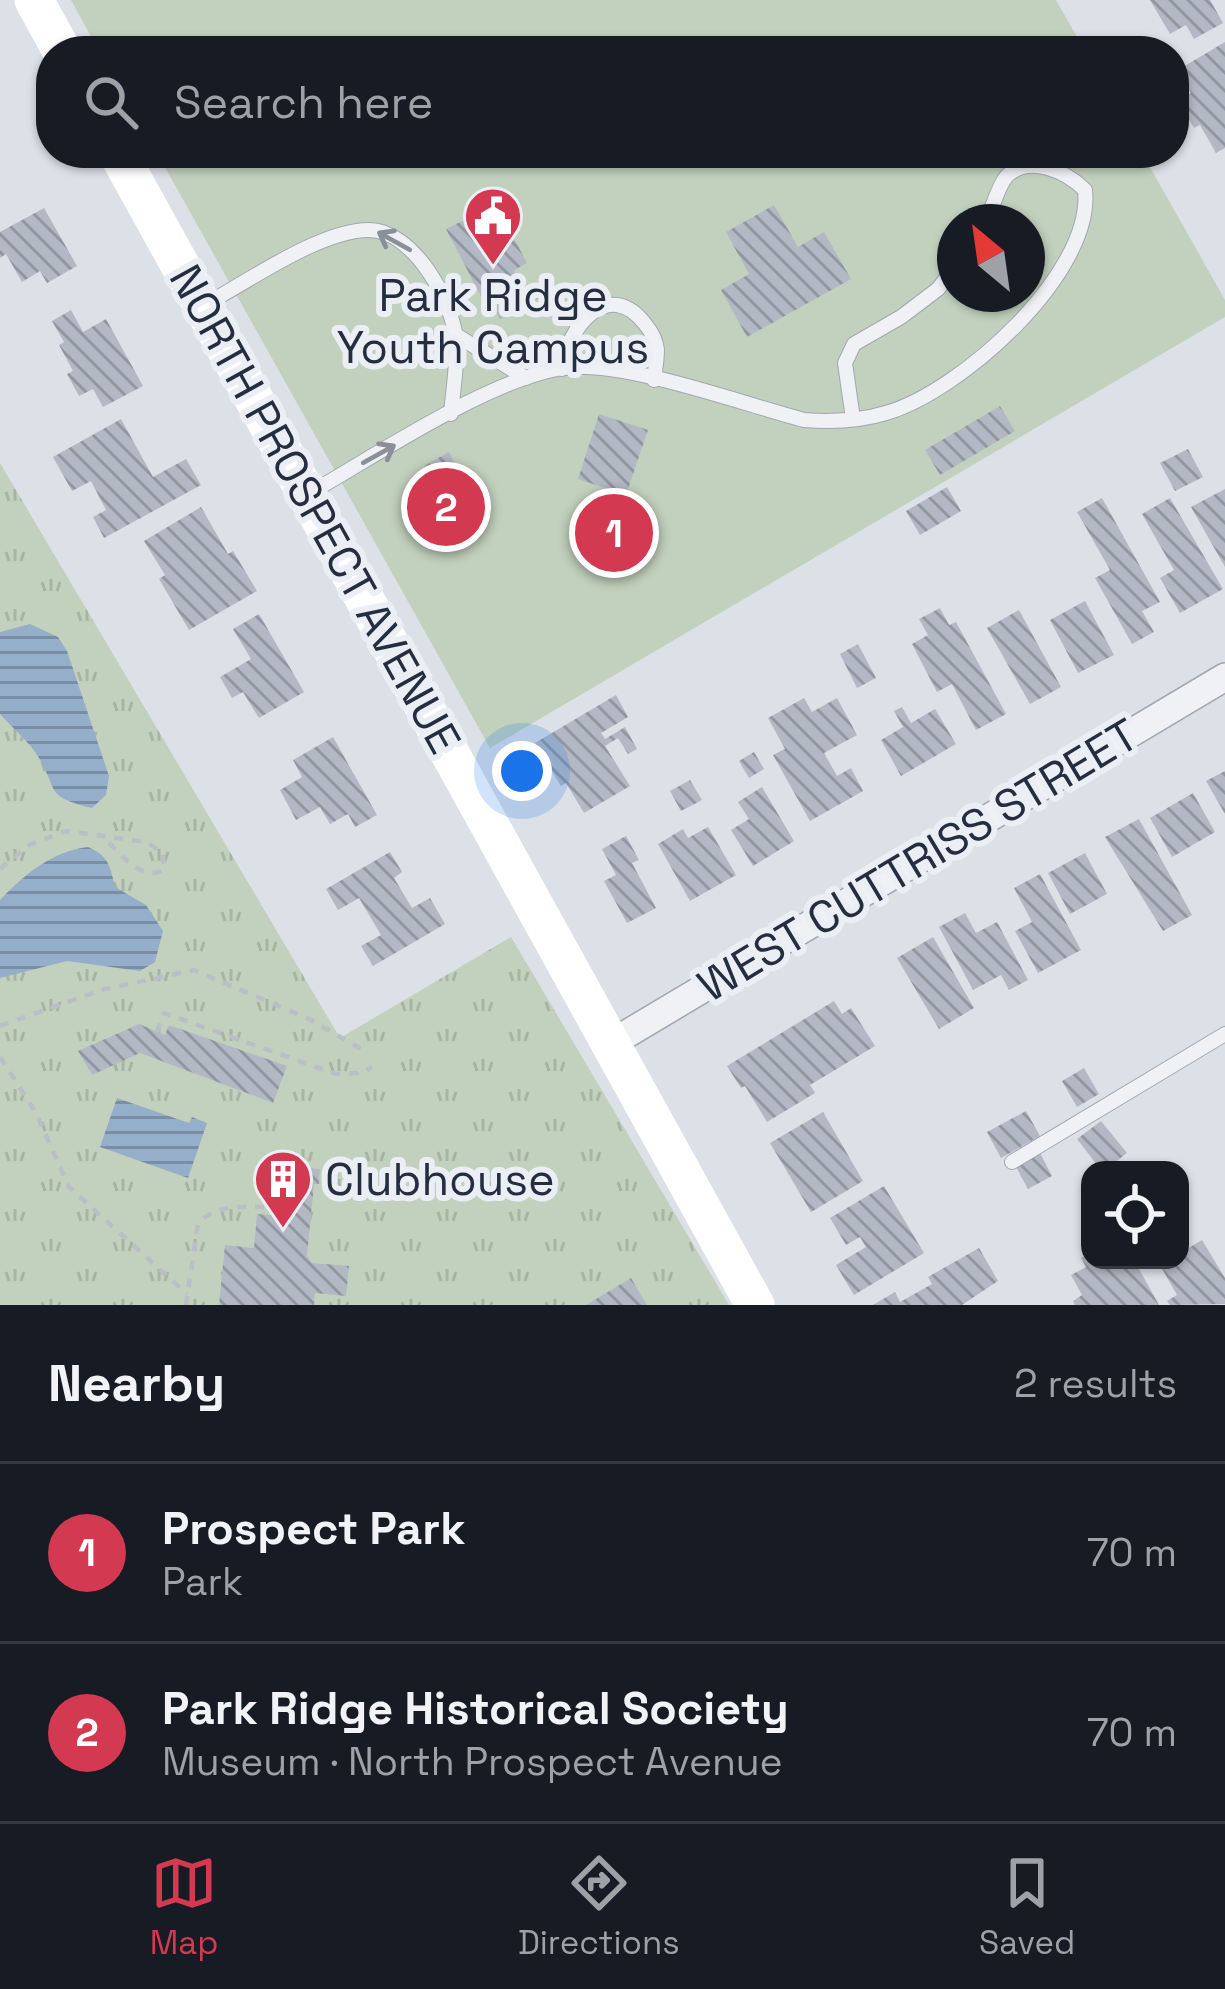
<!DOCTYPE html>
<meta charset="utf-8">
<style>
:root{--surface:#171b24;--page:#242831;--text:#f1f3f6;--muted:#9ea1a6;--line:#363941;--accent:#d33950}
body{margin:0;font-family:"Space Grotesk",sans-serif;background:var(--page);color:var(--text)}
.controls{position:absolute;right:36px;bottom:36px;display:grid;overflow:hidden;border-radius:24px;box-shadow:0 3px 9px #0004}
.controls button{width:108px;height:108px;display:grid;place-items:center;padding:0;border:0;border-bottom:3px solid var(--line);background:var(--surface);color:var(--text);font:60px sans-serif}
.compass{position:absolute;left:937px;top:204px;width:108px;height:108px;border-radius:50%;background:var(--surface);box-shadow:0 3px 9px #0004;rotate:331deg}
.you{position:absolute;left:522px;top:771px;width:42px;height:42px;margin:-30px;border:9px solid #fff;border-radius:50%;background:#1a73e8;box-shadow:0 0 0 18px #1a73e833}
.badge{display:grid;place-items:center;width:78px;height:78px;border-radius:50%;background:var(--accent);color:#fff;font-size:39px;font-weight:700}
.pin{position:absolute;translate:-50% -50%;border:6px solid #fff;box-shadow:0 3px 12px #0006}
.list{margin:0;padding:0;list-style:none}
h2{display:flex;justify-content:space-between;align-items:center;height:156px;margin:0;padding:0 48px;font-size:51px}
h2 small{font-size:39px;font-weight:400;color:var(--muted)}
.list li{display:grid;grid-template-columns:78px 1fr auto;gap:36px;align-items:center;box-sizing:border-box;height:180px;padding:0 48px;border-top:3px solid var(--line)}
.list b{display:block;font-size:45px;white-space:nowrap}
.list p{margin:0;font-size:39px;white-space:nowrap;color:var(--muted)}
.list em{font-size:39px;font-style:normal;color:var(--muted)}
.icon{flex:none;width:66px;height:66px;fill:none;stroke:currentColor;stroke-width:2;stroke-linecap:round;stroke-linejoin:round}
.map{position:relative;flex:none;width:1225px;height:1305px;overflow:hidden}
.search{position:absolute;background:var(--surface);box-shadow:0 3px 9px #0004;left:36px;right:36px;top:36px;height:132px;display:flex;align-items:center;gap:30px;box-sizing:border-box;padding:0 42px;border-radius:48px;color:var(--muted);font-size:45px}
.sheet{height:516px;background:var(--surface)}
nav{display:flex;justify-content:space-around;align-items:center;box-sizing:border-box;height:168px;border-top:3px solid var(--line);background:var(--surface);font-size:33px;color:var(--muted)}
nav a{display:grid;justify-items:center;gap:6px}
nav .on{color:var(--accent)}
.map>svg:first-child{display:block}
</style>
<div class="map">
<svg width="1225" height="1305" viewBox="0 0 1225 1305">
<defs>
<pattern id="grass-tufts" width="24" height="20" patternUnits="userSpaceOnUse" patternTransform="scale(3)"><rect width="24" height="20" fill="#c2d1bd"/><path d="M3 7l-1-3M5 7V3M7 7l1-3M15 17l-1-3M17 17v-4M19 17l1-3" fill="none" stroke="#a7b4a4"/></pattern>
<pattern id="water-rules" width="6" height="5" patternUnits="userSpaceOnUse" patternTransform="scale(3)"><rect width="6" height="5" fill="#95aec9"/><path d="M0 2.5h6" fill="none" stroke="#798ea5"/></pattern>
<pattern id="building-back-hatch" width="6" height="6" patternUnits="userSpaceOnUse" patternTransform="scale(3)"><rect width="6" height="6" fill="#b3b9c4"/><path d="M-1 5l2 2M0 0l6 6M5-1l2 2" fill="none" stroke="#9197a1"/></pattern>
</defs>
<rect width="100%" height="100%" fill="#dce0e7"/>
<!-- grass -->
<path fill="url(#grass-tufts)" d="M0,463L340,1038L511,937L729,1305H0Z"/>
<!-- park -->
<path fill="#c2d1bd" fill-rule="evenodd" d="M71,0H1056L1085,51H99Z
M157,153H1142L1225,300V317L490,748ZM955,222H1027V294H955Z"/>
<!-- water -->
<path fill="url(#water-rules)" d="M30,624L58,637L67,651L109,776L106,795L92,808C45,796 59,793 39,758C30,742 12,728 0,714V632Z
M88,847C109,856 110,866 115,887L146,905L163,931L155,962L140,971L67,961L0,978V900C24,875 52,851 88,847Z
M117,1098L189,1123L192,1117L207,1123L188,1178L100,1147Z"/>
<!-- building -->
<path fill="url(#building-back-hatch)" d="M1150,0H1210L1223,23L1194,39L1186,25L1170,34Z
M1225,42V148L1216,153L1200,125L1194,128L1178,101L1191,93L1178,70Z
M774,205L798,247L824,232L851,279L747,337L721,290L749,274L726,232Z
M44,208L77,266L47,283L40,271L22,282L6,254L0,258V232Z
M482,211L493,232L507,225L527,263L514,270L524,291L535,285L542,297L500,319L495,309L489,312L446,229Z
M71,310L83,332L106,319L143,386L103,407L93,389L79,396L67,374L73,371L59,345L64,342L52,321Z
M1000,406L1015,431L940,475L925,450Z
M599,414L648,430L626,495L578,479Z
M121,419L153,477L186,459L201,485L104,538L93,517L106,510L91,481L72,491L53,457Z
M1188,449L1203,477L1175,491L1160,463Z
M449,452L456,465L448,469L482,530L446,549L410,483L428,473L424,466Z
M947,487L961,511L920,535L906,511Z
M1225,489V567L1191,507Z
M1102,498L1160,602L1142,611L1154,632L1132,644L1095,578L1110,570L1077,512Z
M1170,498L1223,589L1180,613L1160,578L1174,570L1142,514Z
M201,507L228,554L233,551L257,591L189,630L159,579L165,575L144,541Z
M1085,601L1114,655L1078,673L1050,620Z
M940,608L949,625L956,622L1006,714L976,730L952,684L937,692L912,644L928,635L919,619Z
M1019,610L1061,687L1030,704L987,628Z
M259,614L304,692L259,718L243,692L232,698L220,677L251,659L233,629Z
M858,644L876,678L857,688L840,654Z
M616,695L628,717L601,733L605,739L625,727L637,749L628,754L618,738L605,746L630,786L584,813L566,783L561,786L535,743Z
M804,698L812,712L837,698L857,735L824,753L837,776L851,768L863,791L810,821L773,755L785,749L768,718Z
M902,707L911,723L935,709L956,744L901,776L881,740L903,727L894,711Z
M333,737L377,815L355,827L348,814L330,824L320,807L296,820L280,790L302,777L293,760Z
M754,752L764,769L749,778L739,761Z
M1225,771V814L1206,781Z
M690,780L702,800L681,811L670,791Z
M762,787L794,841L753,866L731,830L749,819L738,802Z
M1193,793L1215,832L1172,857L1150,818Z
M1139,819L1192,915L1163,931L1105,837Z
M708,827L736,875L690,901L658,844L683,829L688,838Z
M626,836L639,860L632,863L656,908L627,923L604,881L616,875L602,849Z
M390,852L402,872L394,878L412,908L430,898L445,924L373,966L361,946L381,935L359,898L338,910L326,889Z
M1085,853L1107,894L1070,914L1048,873Z
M1040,874L1081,950L1038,973L1015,931L1032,922L1014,888Z
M965,913L976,933L997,922L1028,980L1009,990L1001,975L973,990L939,927Z
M933,937L974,1008L939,1029L897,958Z
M834,1001L842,1014L851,1008L875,1046L810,1085L815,1093L767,1122L745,1086L741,1088L727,1066Z
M139,1024L165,1035L169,1025L287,1066L273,1103L140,1053L92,1075L78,1051Z
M1084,1068L1099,1094L1077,1107L1062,1081Z
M1026,1111L1040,1136L1001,1158L987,1132Z
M823,1112L863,1181L811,1212L770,1143Z
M1101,1121L1127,1153L1105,1170H1101L1077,1139Z
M1040,1153L1052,1176L1028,1189L1016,1167Z
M268,1165L320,1169L319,1184H314L307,1256L312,1263L349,1266L346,1296L315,1293L314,1305H219L225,1245L254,1248L257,1214L271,1215L275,1182L266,1181Z
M884,1186L924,1253L854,1295L836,1265L866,1247L860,1237L846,1245L830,1218Z
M1202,1240L1225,1278V1304L1170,1305L1167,1301L1177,1295L1157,1260H1180V1242L1185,1250Z
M979,1248L998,1281L962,1305H873L895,1292L900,1302L932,1284L928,1277Z
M1090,1252V1260H1134L1159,1305H1075L1073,1301L1082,1295L1071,1275L1086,1267L1081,1258Z
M631,1278L647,1305H586Z"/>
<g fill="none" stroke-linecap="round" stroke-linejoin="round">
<!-- lane casing -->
<g stroke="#a1a7b1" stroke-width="16">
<path id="lane" d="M208,303C250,280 321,230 369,230C413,230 452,300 456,339C458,363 453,389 451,414
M456,335L526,378
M562,369C567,328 608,276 645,324C651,331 656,340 657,350C657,360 655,370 654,380
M853,419L845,363L854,344L901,317L938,289L955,267
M308,494C374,457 499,372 572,367C634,364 740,403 804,420C831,422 860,421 886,413C960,392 1094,273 1085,190C1067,172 1028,153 1006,177C997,188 993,209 985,222
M1012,1162L1225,1034"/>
</g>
<!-- street casing -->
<g stroke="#a1a7b1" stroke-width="30">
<path id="street" d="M610,1044L1225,677"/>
</g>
<!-- path -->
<path stroke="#babec5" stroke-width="4.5" stroke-dasharray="9 9" stroke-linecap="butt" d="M0,869L29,845L66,831L146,842L163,853L164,870C140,881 122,855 105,839
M0,1026L101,990L194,970L309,1019L361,1049
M157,1032L164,1013L336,1074L361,1073L372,1067
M0,1057L36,1113L69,1187L187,1294
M186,1305L198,1223C218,1203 245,1207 272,1207"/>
<!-- lane -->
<use href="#lane" stroke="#eff1f5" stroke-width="14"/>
<!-- street -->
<use href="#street" stroke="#eff1f5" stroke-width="27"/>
<!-- secondary -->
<path stroke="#fff" stroke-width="39" d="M34,0L62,51
M118,153L755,1305"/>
</g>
<!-- one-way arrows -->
<defs><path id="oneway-shaft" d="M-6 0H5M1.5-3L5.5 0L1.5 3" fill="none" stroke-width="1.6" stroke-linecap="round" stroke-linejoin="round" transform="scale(3)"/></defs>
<g stroke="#8a909a">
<use href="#oneway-shaft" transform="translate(394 241) rotate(-151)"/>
<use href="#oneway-shaft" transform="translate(379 454) rotate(-29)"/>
</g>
<!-- icons -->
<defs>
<g id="civic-pin" transform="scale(3)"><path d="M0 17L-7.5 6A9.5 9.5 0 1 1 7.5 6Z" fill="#d33950" stroke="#ebeff5"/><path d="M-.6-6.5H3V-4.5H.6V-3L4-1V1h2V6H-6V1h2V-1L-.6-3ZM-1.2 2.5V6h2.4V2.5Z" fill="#fff"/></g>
<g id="building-pin" transform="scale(3)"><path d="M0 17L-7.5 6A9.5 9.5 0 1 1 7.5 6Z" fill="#d33950" stroke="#ebeff5"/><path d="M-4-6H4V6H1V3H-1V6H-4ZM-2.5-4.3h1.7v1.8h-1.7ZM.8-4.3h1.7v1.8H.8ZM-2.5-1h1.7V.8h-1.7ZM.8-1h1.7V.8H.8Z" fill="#fff"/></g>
</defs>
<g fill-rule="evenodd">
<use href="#civic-pin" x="493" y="216"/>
<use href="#building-pin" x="283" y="1179"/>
</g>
<g text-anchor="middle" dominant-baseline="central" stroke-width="12" stroke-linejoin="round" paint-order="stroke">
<!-- poi labels -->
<g font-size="45" fill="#252e3e" stroke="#ebeff5">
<text x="493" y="295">Park Ridge<tspan x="493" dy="52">Youth Campus</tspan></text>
<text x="325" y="1179" text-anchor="start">Clubhouse</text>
</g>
<!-- street labels -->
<g font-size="45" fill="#252e3e" stroke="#ebeff5">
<text transform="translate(315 509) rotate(61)">NORTH PROSPECT AVENUE</text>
<text transform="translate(918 860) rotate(-31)">WEST CUTTRISS STREET</text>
</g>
</g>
</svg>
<div class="controls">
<button><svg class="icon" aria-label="locate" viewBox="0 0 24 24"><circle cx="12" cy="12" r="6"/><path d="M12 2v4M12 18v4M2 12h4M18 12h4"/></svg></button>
</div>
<svg class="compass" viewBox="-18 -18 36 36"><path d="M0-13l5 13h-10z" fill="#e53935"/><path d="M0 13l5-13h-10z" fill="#9ea1a6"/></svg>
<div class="you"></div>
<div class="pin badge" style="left:614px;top:533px">1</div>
<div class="pin badge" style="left:446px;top:507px">2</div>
<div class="search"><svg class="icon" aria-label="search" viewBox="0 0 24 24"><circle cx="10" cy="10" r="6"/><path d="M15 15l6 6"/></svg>Search here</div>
</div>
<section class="sheet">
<h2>Nearby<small>2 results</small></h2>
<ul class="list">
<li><span class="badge">1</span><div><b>Prospect Park</b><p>Park</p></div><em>70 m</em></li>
<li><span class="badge">2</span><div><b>Park Ridge Historical Society</b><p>Museum · North Prospect Avenue</p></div><em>70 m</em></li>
</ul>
</section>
<nav>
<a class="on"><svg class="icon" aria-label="map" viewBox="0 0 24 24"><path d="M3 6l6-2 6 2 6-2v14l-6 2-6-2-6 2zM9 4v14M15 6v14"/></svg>Map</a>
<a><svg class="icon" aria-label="directions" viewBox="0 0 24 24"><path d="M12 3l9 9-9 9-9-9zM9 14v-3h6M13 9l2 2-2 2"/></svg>Directions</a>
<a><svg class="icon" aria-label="saved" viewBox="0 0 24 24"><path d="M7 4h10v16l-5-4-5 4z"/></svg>Saved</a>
</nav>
